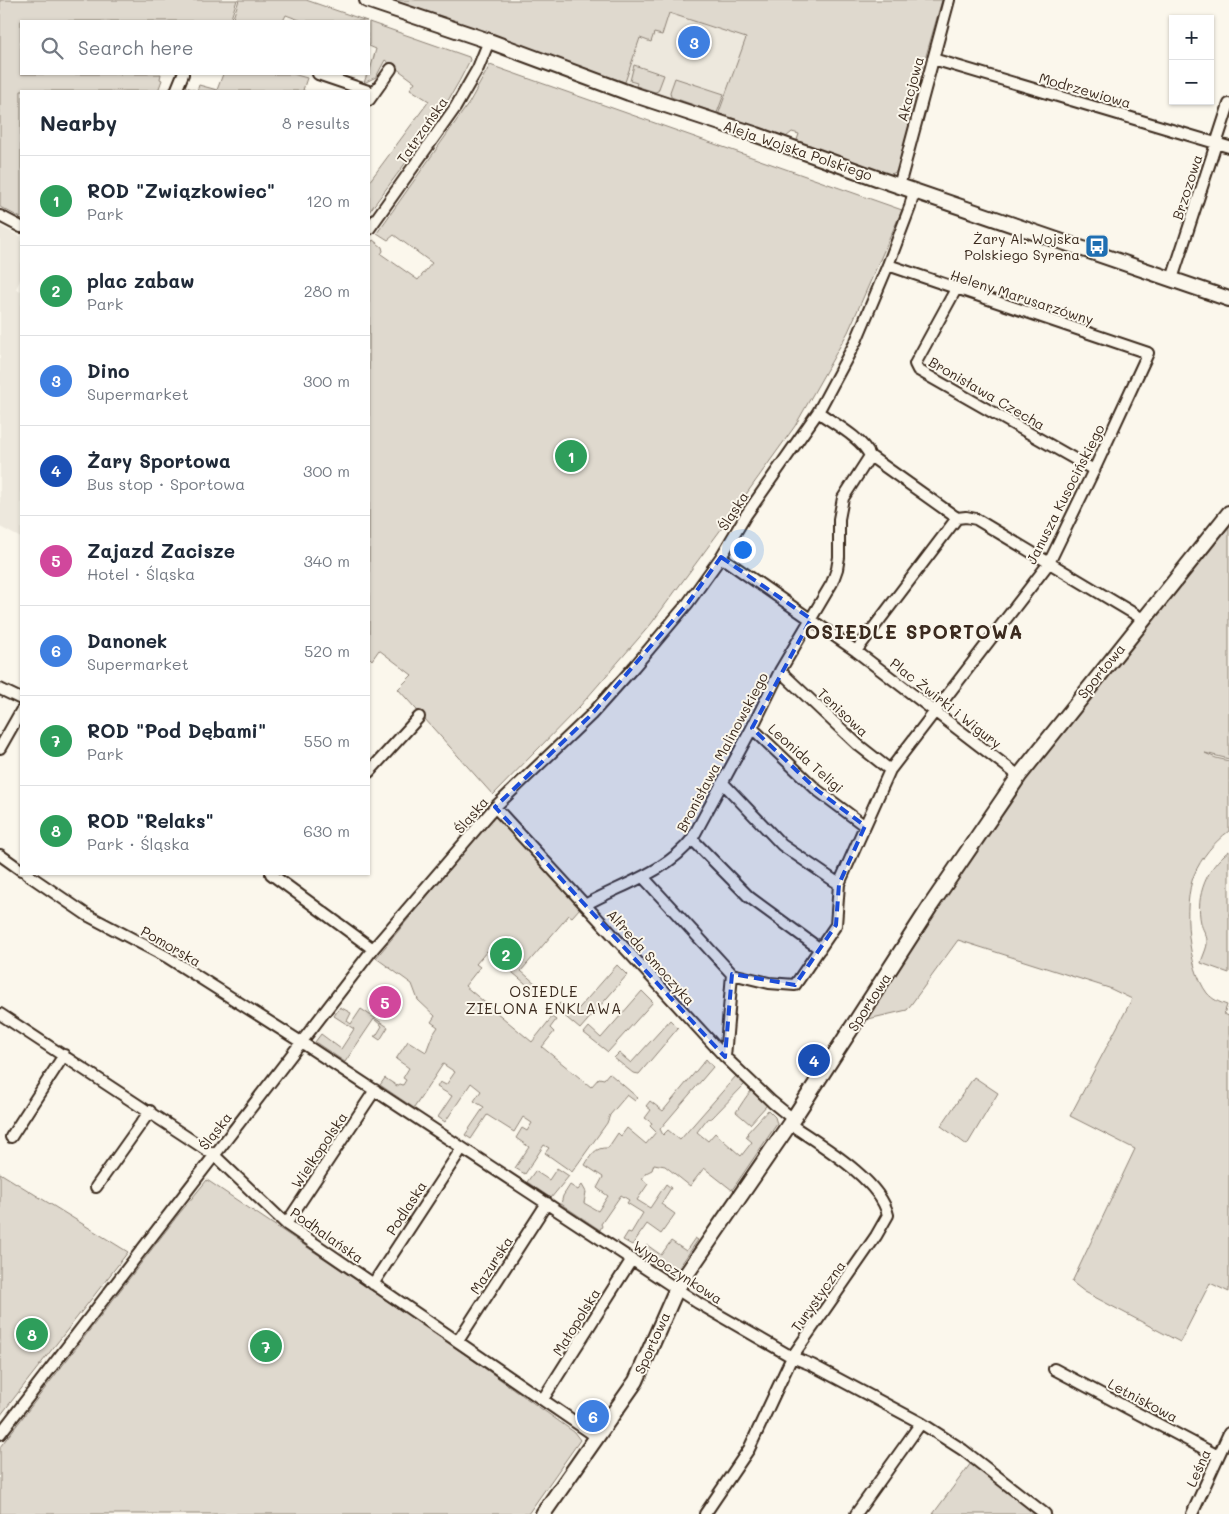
<!DOCTYPE html>
<meta charset="utf-8">
<style>
:root{--surface:#fff;--page:#f6f6f7;--text:#1f2937;--muted:#747a83;--line:#e0e1e3;--accent:#7c3aed}
body{margin:0;font-family:Mali,sans-serif;background:var(--page);color:var(--text)}
.controls{position:absolute;right:15px;top:15px;display:grid;overflow:hidden;border-radius:0px;box-shadow:0 1px 4px #0004}
.controls button{width:45px;height:45px;display:grid;place-items:center;padding:0;border:0;border-bottom:1px solid var(--line);background:var(--surface);color:var(--text);font:25px sans-serif}
.you{position:absolute;left:742px;top:549px;width:18px;height:18px;margin:-12px;border:4px solid #fff;border-radius:50%;background:#1a73e8;box-shadow:0 0 0 8px #1a73e833}
.badge{display:grid;place-items:center;width:32px;height:32px;border-radius:50%;background:var(--accent);color:#fff;font-size:16px;font-weight:700}
.pin{position:absolute;translate:-50% -50%;border:2px solid #fff;box-shadow:0 1px 5px #0006}
.list{margin:0;padding:0;list-style:none}
h2{display:flex;justify-content:space-between;align-items:center;height:65px;margin:0;padding:0 20px;font-size:21px}
h2 small{font-size:16px;font-weight:400;color:var(--muted)}
.list li{display:grid;grid-template-columns:32px 1fr auto;gap:15px;align-items:center;box-sizing:border-box;height:90px;padding:0 20px;border-top:1px solid var(--line)}
.list b{display:block;font-size:19px;white-space:nowrap}
.list p{margin:0;font-size:16px;white-space:nowrap;color:var(--muted)}
.list em{font-size:16px;font-style:normal;color:var(--muted)}
.icon{flex:none;width:28px;height:28px;fill:none;stroke:currentColor;stroke-width:2;stroke-linecap:round;stroke-linejoin:round}
.map{position:relative;flex:none;width:1229px;height:1514px;overflow:hidden}
.search{position:absolute;background:var(--surface);box-shadow:0 1px 4px #0004;left:20px;top:20px;width:350px;height:55px;display:flex;align-items:center;gap:12px;box-sizing:border-box;padding:0 18px;border-radius:0px;color:var(--muted);font-size:19px}
.panel{position:absolute;background:var(--surface);box-shadow:0 1px 4px #0004;left:20px;top:90px;width:350px;height:785px;border-radius:0px}
.map>svg:first-child{display:block}
</style>
<div class="map">
<svg width="1229" height="1514" viewBox="0 0 1229 1514">
<rect width="100%" height="100%" fill="#fbf7ec"/>
<filter id="ink" filterUnits="userSpaceOnUse"><feTurbulence type="fractalNoise" baseFrequency=".02" numOctaves="2"/><feDisplacementMap in="SourceGraphic" scale="10" xChannelSelector="R" yChannelSelector="G"/><feConvolveMatrix kernelMatrix="1 2 1 2 8 2 1 2 1" color-interpolation-filters="sRGB"/></filter>
<g filter="url(#ink)">
<!-- built -->
<path fill="#ede8dd" d="M652,7L747,38L718,115L608,77Z
M0,226L21,237V278L16,289L21,291V538L0,527Z"/>
<!-- green -->
<path fill="#dfd9ce" stroke="#8d8276" d="M0,0H237L230,21H21V74H161L160,79L162,80L158,91H21V218L0,207Z
M239,0H306L367,21H302L286,15L283,21H232Z
M382,0H942L926,56L929,57L898,171L889,175L799,145L797,140L799,134L792,132L786,137H782L718,115L746,38L669,13L662,35L654,33L651,42L640,38L625,82L560,61Z
M369,22L469,57L470,60C444,115 405,163 369,212V182L429,101L410,89L415,82L385,60L376,77L364,83L367,74H369L376,49L369,46Z
M490,65L902,210L848,332L795,426L719,532L651,624L580,706L493,795L398,689L412,675L379,650L372,660L369,657V245L373,240L382,247L383,251L381,254L418,280L432,263L394,235L388,240L377,233L469,103Z
M634,65L664,75L658,91L655,92L636,86L637,83L630,81Z
M223,74H293L307,78L303,90L305,91H184L186,87L197,91L199,85L217,90Z
M675,78L724,94L717,113L671,97L670,92Z
M1229,523V759L1205,753L1216,758L1229,761V831C1214,842 1201,858 1194,875C1182,905 1188,968 1207,993C1213,1000 1219,1002 1227,1005L1224,1014L1229,1016V1292L1210,1283L1180,1342L1085,1292L1072,1282L1135,1149L1070,1116L1132,999L1109,988L958,940L907,1010L864,1020L1011,797Z
M495,814L580,908L572,917L569,915L521,971L536,984L532,989L487,951L476,964L480,967L465,986L532,1042L552,1017L556,1020L550,1028L554,1032L542,1047L591,1087L599,1078L604,1079L609,1073L638,1098L635,1101L627,1095L610,1115L607,1123L572,1172L545,1153L549,1148L544,1145L525,1174L515,1168L529,1147L516,1138L522,1128L527,1131L532,1123L523,1117L514,1132L487,1115L471,1139L465,1135L484,1107L474,1101L481,1091L471,1083L445,1122L438,1117L452,1096L437,1087L440,1082L446,1085L455,1072L443,1064L414,1108L380,1085L385,1078L397,1086L400,1084L403,1085L406,1080L403,1078L409,1068L396,1059L408,1041L426,1052L432,1036L438,1027L431,1022L435,1016L418,1000L412,984L376,958Z
M1229,851V973L1201,963C1202,957 1208,947 1207,941C1207,935 1202,929 1201,923C1195,896 1207,867 1229,851Z
M617,965L627,975L580,1029L555,1008L560,1003L573,1015Z
M642,991L653,1002L608,1052L584,1033L589,1027L601,1038Z
M340,1007L351,1013L347,1021L351,1024L361,1009L388,1027L380,1040L374,1036H376L382,1026L374,1019L345,1062L315,1042L321,1034L341,1049L354,1029L334,1016Z
M670,1020L678,1028L639,1074L633,1073L614,1058L619,1053L631,1063Z
M706,1059L713,1067L660,1129L663,1135L668,1130L680,1140L736,1076L745,1084L712,1118L707,1119L697,1132L708,1141L715,1133L741,1156L752,1142L746,1137L748,1134L747,1133L768,1110L775,1117L777,1124L732,1190L704,1168L690,1186L665,1166L654,1164L652,1170L646,1173L642,1179L648,1184L637,1200L650,1208L666,1184L671,1188L661,1204L675,1214L661,1234L647,1224L632,1245L623,1240L628,1232L631,1233L643,1213L627,1203L629,1200L621,1195L601,1224L602,1226L600,1230L561,1204L563,1196L570,1185L578,1190L582,1185L586,1192L584,1203L598,1211L608,1196L597,1188L603,1177L585,1165C591,1155 595,1147 608,1148L618,1133L621,1136L627,1128L646,1144L656,1132L650,1126L652,1123L645,1118L651,1110L646,1106L650,1101L663,1111Z
M974,1077L998,1093L967,1145L941,1126Z
M752,1090L767,1105L750,1124L736,1112C742,1104 745,1097 752,1090Z
M557,1168L569,1176L551,1198L527,1182L535,1171L549,1180Z
M0,1173L128,1252L0,1416Z
M207,1180L435,1333L574,1432L580,1440L528,1514H0V1447L178,1215Z
M695,1238L698,1240L678,1269C666,1277 651,1262 640,1255L647,1245L661,1255L671,1241L686,1251Z
M971,1463L1037,1514H933Z"/>
<g fill="none" stroke-linecap="round" stroke-linejoin="round">
<!-- street casing -->
<g stroke="#3b2a1e" stroke-width="14">
<path id="street" d="M933,59L1229,147
M318,74L368,91
M176,91L183,74
M369,100L391,69
M899,186L949,0
M0,216L21,227
M369,229L455,108L478,68L489,41
M1172,279L1229,104
M956,289L915,364L918,370L1094,470
M818,412C833,423 862,438 870,456L957,518L966,517L976,519L1143,619
M721,557L856,651L1019,776
M856,651L957,518
M780,671L857,744L890,770
M0,689L21,699
M752,728L817,790L865,826
M0,748L21,711
M369,772L419,717
M723,783L782,845L839,884
M495,807L725,1057L772,1102L793,1119
M692,839L749,897L820,949
M0,855L21,870
M27,874L87,915L167,957L301,1042L698,1303L792,1357L812,1365L921,1423L963,1450L1045,1514
M271,874L373,949
M643,877L732,974L769,983L795,985L836,925L839,884L890,770L1049,563L1094,470L1148,353L888,265
M585,905C620,885 667,872 692,839L752,728L780,671L832,583L837,569L839,557V519L843,498L870,456
M0,1014L214,1155L286,1224L597,1437
M725,1057L732,974
M11,1137L64,1055
M96,1187L150,1111
M286,1224L375,1090
M373,1284L462,1148
M458,1341L547,1203
M1054,1369L1218,1456
M543,1399L632,1259
M0,1434L373,949L495,807L591,715L634,667L688,603L721,557L746,515L818,412L856,341L888,265L910,207L914,190
M705,1514L749,1449L792,1357L876,1236L888,1215C880,1179 819,1144 790,1124
M856,1514L921,1423
M1192,1514L1229,1433"/>
</g>
<!-- secondary casing -->
<g stroke="#3b2a1e" stroke-width="18">
<path id="secondary" d="M367,0L489,41L629,93L757,135L882,180L1229,299
M543,1514L636,1381L677,1288L793,1119L931,905L1019,776L1229,513"/>
</g>
<!-- street -->
<use href="#street" stroke="#fbf7ec" stroke-width="10"/>
<!-- secondary -->
<use href="#secondary" stroke="#fbf7ec" stroke-width="14"/>
</g>
</g>
<!-- marked area -->
<path fill="#1d4ed8" fill-opacity="0.2" stroke="#1d4ed8" stroke-width="4" stroke-dasharray="10 6" stroke-linejoin="round" d="M721,557L811,619L752,728L817,790L865,826L839,884L836,925L795,985L732,974L725,1057L495,807L591,715L688,603Z"/>
<!-- icons -->
<defs>
<g id="bus-square" transform="scale(1.25)"><rect x="-9" y="-9" width="18" height="18" rx="4" fill="#1f6fb2" stroke="#fbf7ec"/><path d="M-5-6H5V4H4V6H2V4H-2V6H-4V4H-5ZM-3.5-4V0h7V-4ZM-3.5 1.2v1.5H-2V1.2ZM2 1.2v1.5H3.5V1.2Z" fill="#fff"/></g>
</defs>
<g fill-rule="evenodd">
<use href="#bus-square" x="1097" y="246"/>
</g>
<g text-anchor="middle" dominant-baseline="central" stroke-width="4" stroke-linejoin="round" paint-order="stroke">
<!-- street labels -->
<g font-size="14" fill="#3b2a1e" stroke="#fbf7ec">
<text transform="translate(910 89) rotate(-75)">Akacjowa</text>
<text transform="translate(1085 90) rotate(16)">Modrzewiowa</text>
<text transform="translate(422 130) rotate(-55)">Tatrzańska</text>
<text transform="translate(798 150) rotate(19)">Aleja Wojska Polskiego</text>
<text transform="translate(1187 187) rotate(-72)">Brzozowa</text>
<text transform="translate(1022 297) rotate(18)">Heleny Marusarzówny</text>
<text transform="translate(987 393) rotate(30)">Bronisława Czecha</text>
<text transform="translate(1065 494) rotate(-63)">Janusza Kusocińskiego</text>
<text transform="translate(733 511) rotate(-57)">Śląska</text>
<text transform="translate(1101 671) rotate(-51)">Sportowa</text>
<text transform="translate(946 703) rotate(38)">Plac Żwirki i Wigury</text>
<text transform="translate(843 712) rotate(43)">Tenisowa</text>
<text transform="translate(722 752) rotate(-62)">Bronisława Malinowskiego</text>
<text transform="translate(806 758) rotate(42)">Leonida Teligi</text>
<text transform="translate(471 815) rotate(-49)">Śląska</text>
<text transform="translate(171 946) rotate(30)">Pomorska</text>
<text transform="translate(651 957) rotate(48)">Alfreda Smoczyka</text>
<text transform="translate(869 1002) rotate(-57)">Sportowa</text>
<text transform="translate(215 1131) rotate(-52)">Śląska</text>
<text transform="translate(319 1150) rotate(-56)">Wielkopolska</text>
<text transform="translate(406 1208) rotate(-57)">Podlaska</text>
<text transform="translate(327 1235) rotate(35)">Podhalańska</text>
<text transform="translate(491 1265) rotate(-57)">Mazurska</text>
<text transform="translate(678 1272) rotate(33)">Wypoczynkowa</text>
<text transform="translate(818 1296) rotate(-55)">Turystyczna</text>
<text transform="translate(576 1322) rotate(-58)">Małopolska</text>
<text transform="translate(652 1343) rotate(-66)">Sportowa</text>
<text transform="translate(1143 1400) rotate(28)">Letniskowa</text>
<text transform="translate(1198 1468) rotate(-66)">Leśna</text>
</g>
<!-- poi labels -->
<g font-size="14" fill="#3b2a1e" stroke="#fbf7ec" text-anchor="end">
<text x="1080" y="238">Żary Al. Wojska<tspan x="1080" dy="16">Polskiego Syrena</tspan></text>
</g>
<!-- neighbourhood labels -->
<g font-size="15" letter-spacing="1" fill="#3b2a1e" stroke="#fbf7ec">
<text x="544" y="991">OSIEDLE<tspan x="544" dy="17">ZIELONA ENKLAWA</tspan></text>
</g>
<!-- district labels -->
<g font-size="19" font-weight="bold" letter-spacing="1" fill="#3b2a1e" stroke="#fbf7ec">
<text x="914" y="631">OSIEDLE SPORTOWA</text>
</g>
</g>
</svg>
<div class="controls">
<button>+</button>
<button>−</button>
</div>
<div class="you"></div>
<div class="pin badge" style="left:571px;top:456px;background:#2e9e5b">1</div>
<div class="pin badge" style="left:506px;top:954px;background:#2e9e5b">2</div>
<div class="pin badge" style="left:694px;top:42px;background:#3f7fe0">3</div>
<div class="pin badge" style="left:814px;top:1060px;background:#1a4fb4">4</div>
<div class="pin badge" style="left:385px;top:1002px;background:#d1479c">5</div>
<div class="pin badge" style="left:593px;top:1416px;background:#3f7fe0">6</div>
<div class="pin badge" style="left:266px;top:1346px;background:#2e9e5b">7</div>
<div class="pin badge" style="left:32px;top:1334px;background:#2e9e5b">8</div>
<div class="search"><svg class="icon" aria-label="search" viewBox="0 0 24 24"><circle cx="10" cy="10" r="6"/><path d="M15 15l6 6"/></svg>Search here</div>
<section class="panel">
<h2>Nearby<small>8 results</small></h2>
<ul class="list">
<li><span class="badge" style="background:#2e9e5b">1</span><div><b>ROD &quot;Związkowiec&quot;</b><p>Park</p></div><em>120 m</em></li>
<li><span class="badge" style="background:#2e9e5b">2</span><div><b>plac zabaw</b><p>Park</p></div><em>280 m</em></li>
<li><span class="badge" style="background:#3f7fe0">3</span><div><b>Dino</b><p>Supermarket</p></div><em>300 m</em></li>
<li><span class="badge" style="background:#1a4fb4">4</span><div><b>Żary Sportowa</b><p>Bus stop · Sportowa</p></div><em>300 m</em></li>
<li><span class="badge" style="background:#d1479c">5</span><div><b>Zajazd Zacisze</b><p>Hotel · Śląska</p></div><em>340 m</em></li>
<li><span class="badge" style="background:#3f7fe0">6</span><div><b>Danonek</b><p>Supermarket</p></div><em>520 m</em></li>
<li><span class="badge" style="background:#2e9e5b">7</span><div><b>ROD &quot;Pod Dębami&quot;</b><p>Park</p></div><em>550 m</em></li>
<li><span class="badge" style="background:#2e9e5b">8</span><div><b>ROD &quot;Relaks&quot;</b><p>Park · Śląska</p></div><em>630 m</em></li>
</ul>
</section>
</div>
